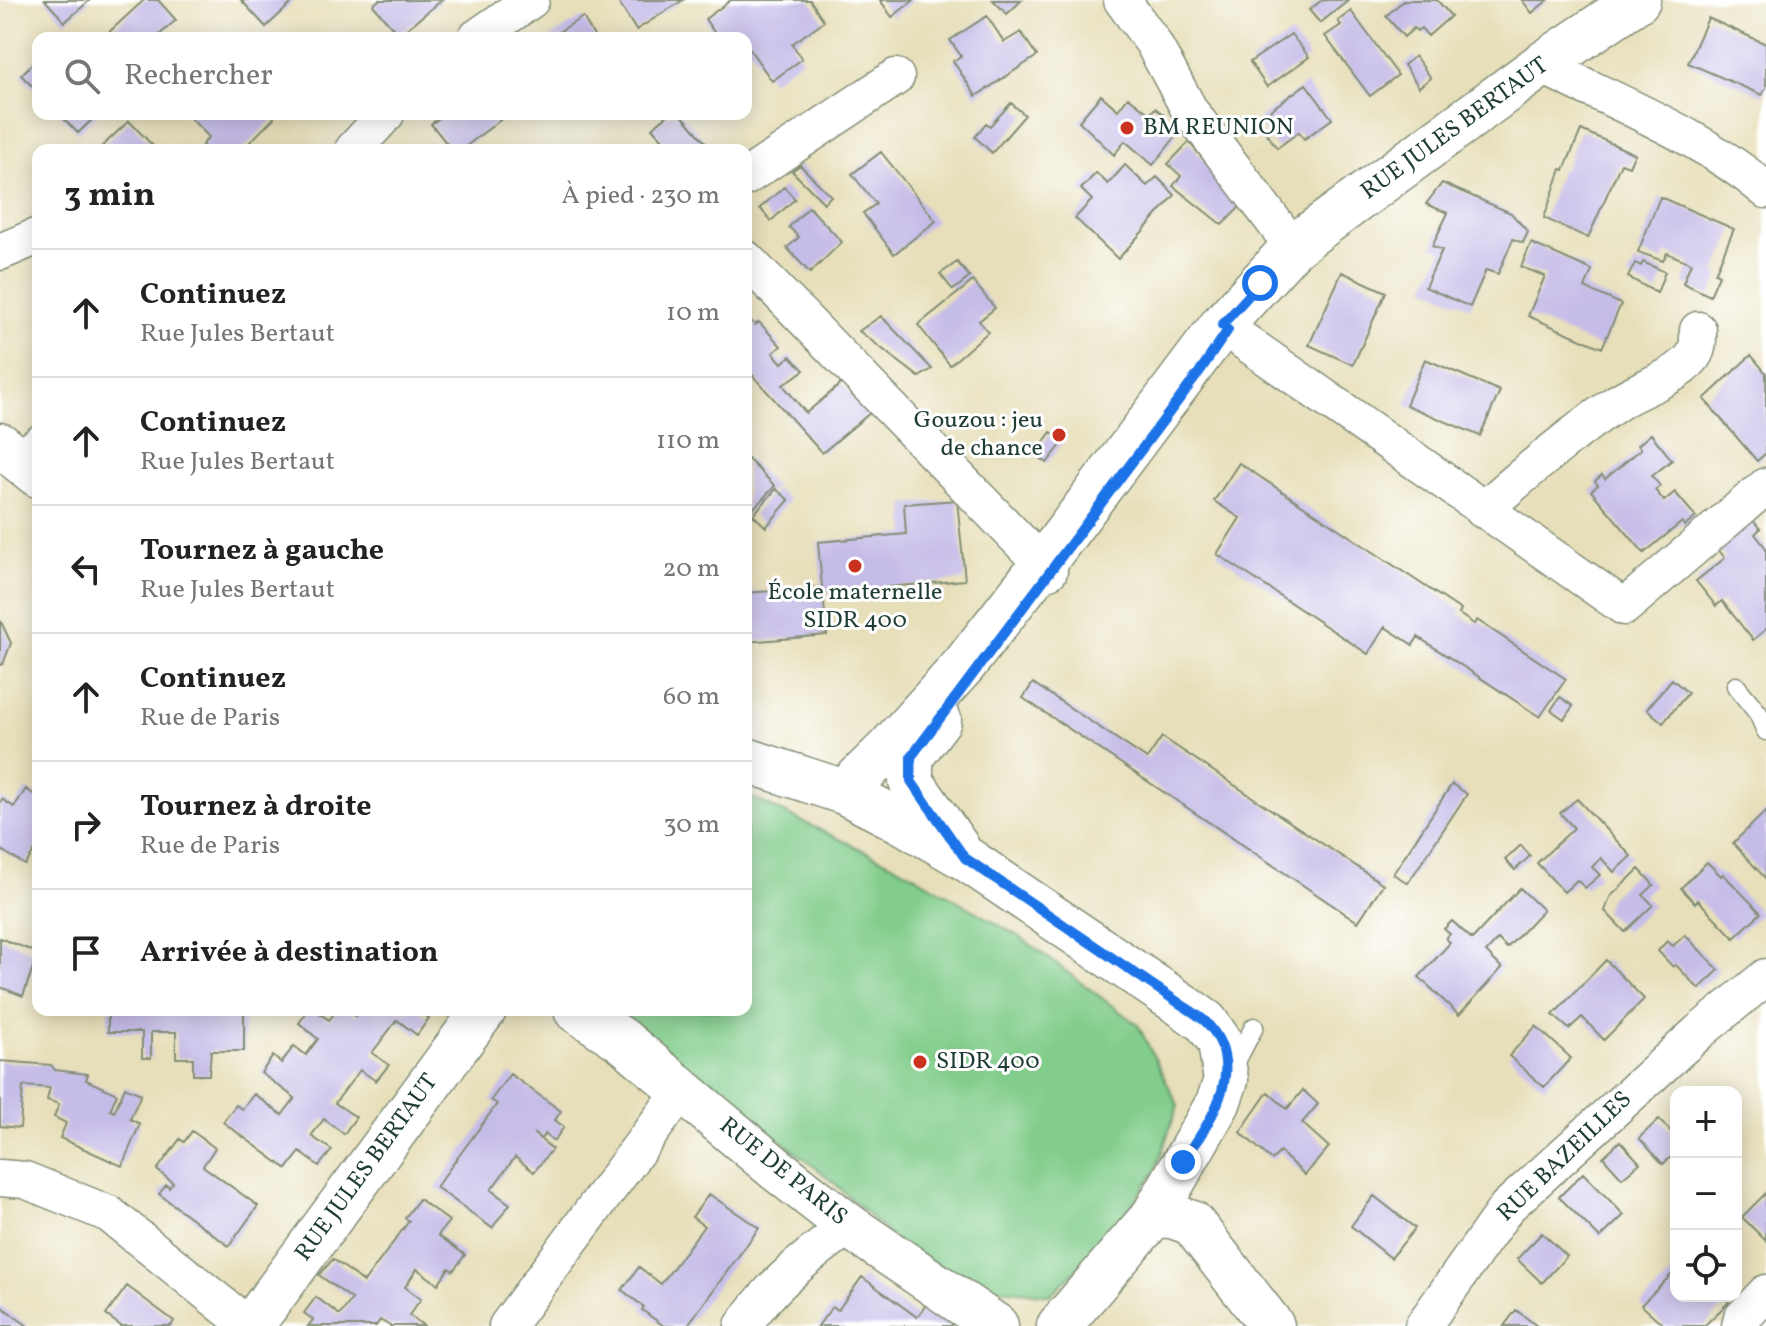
<!DOCTYPE html>
<html lang="fr">
<meta charset="utf-8">
<style>
:root{--surface:#fff;--page:#f6f6f6;--text:#222;--muted:#767676;--line:#e0e0e0}
body{margin:0;font-family:Vollkorn,serif;background:var(--page);color:var(--text)}
.controls{position:absolute;right:24px;bottom:24px;display:grid;overflow:hidden;border-radius:16px;box-shadow:0 4px 20px #0003}
.controls button{width:72px;height:72px;display:grid;place-items:center;padding:0;border:0;border-bottom:2px solid var(--line);background:var(--surface);color:var(--text);font:40px sans-serif}
.stop{position:absolute;width:24px;height:24px;margin:-18px;border:6px solid #1a73e8;border-radius:50%;background:#fff}
.stop.end{background:#1a73e8;border-color:#fff;box-shadow:0 2px 8px #0008}
.list{margin:0;padding:0;list-style:none}
h2{display:flex;justify-content:space-between;align-items:center;height:104px;margin:0;padding:0 32px;font-size:34px}
h2 small{font-size:26px;font-weight:400;color:var(--muted)}
.list li{display:grid;grid-template-columns:52px 1fr auto;gap:24px;align-items:center;box-sizing:border-box;height:128px;padding:0 32px;border-top:2px solid var(--line)}
.list b{display:block;font-size:30px;white-space:nowrap}
.list p{margin:0;font-size:26px;white-space:nowrap;color:var(--muted)}
.list em{font-size:26px;font-style:normal;color:var(--muted)}
.icon{flex:none;width:44px;height:44px;fill:none;stroke:currentColor;stroke-width:2;stroke-linecap:round;stroke-linejoin:round}
.map{position:relative;flex:none;width:1766px;height:1326px;overflow:hidden}
.search{position:absolute;background:var(--surface);box-shadow:0 4px 20px #0003;left:32px;top:32px;width:720px;height:88px;display:flex;align-items:center;gap:20px;box-sizing:border-box;padding:0 28px;border-radius:16px;color:var(--muted);font-size:30px}
.panel{position:absolute;background:var(--surface);box-shadow:0 4px 20px #0003;left:32px;top:144px;width:720px;height:872px;border-radius:16px}
.map>svg:first-child{display:block}
</style>
<div class="map">
<svg width="1766" height="1326" viewBox="0 0 1766 1326">
<rect width="100%" height="100%" fill="#fff"/>
<filter id="ink" filterUnits="userSpaceOnUse"><feTurbulence type="fractalNoise" baseFrequency=".0125" numOctaves="2"/><feDisplacementMap in="SourceGraphic" scale="16" xChannelSelector="R" yChannelSelector="G"/><feConvolveMatrix kernelMatrix="1 2 1 2 8 2 1 2 1" color-interpolation-filters="sRGB"/></filter>
<filter id="wash" filterUnits="userSpaceOnUse"><feTurbulence type="fractalNoise" baseFrequency=".006" numOctaves="4" result="noise"/><feDisplacementMap in="SourceGraphic" scale="32" xChannelSelector="R" yChannelSelector="G"/><feGaussianBlur stdDeviation="1.8" result="paint"/><feColorMatrix in="noise" values="0 0 0 0 0 0 0 0 0 0 0 0 0 0 0 0 0 1.4 0 .05"/><feComposite in="paint" operator="in"/></filter>
<g filter="url(#wash)">
<rect width="100%" height="100%" fill="#e7dfb9"/>
<!-- green -->
<path fill="#82cd8b" stroke="#508560" stroke-width="2" d="M746,795L905,870L1023,939L1138,1025L1178,1105L1155,1172L1103,1244L1050,1295L973,1285L894,1239L830,1179L614,1010H746Z"/>
<g id="blocks">
<!-- building -->
<path fill="#c6bce8" d="M45,0H90L65,22Z
M144,0H158L176,20L156,38H108L106,35Z
M241,0H295L266,27Z
M379,0H442L399,35L373,5Z
M617,0H683L636,30Z
M731,0H810L824,21L792,44L802,59L772,81L746,44V38L740,35L735,38H718L705,19Z
M880,0H914L892,17Z
M993,0H1022L1007,14Z
M1322,0H1349L1320,23L1309,10Z
M1404,0H1437L1451,16L1428,36L1421,28L1417,31L1414,28L1404,37L1386,16Z
M1522,0H1548L1532,13Z
M1351,11L1398,75L1370,96L1325,36L1341,25L1338,21Z
M987,16L1004,42L1021,32L1037,56L976,96L953,61L961,56L950,40Z
M583,17L595,38H549Z
M1708,18L1766,44V88L1762,95L1688,63Z
M1291,34L1309,57L1267,87L1250,62Z
M1415,56L1431,78L1419,87L1404,65Z
M38,58V92L21,75Z
M1306,84L1332,119L1304,139L1299,132L1277,148L1257,120Z
M1101,95L1118,110L1128,97L1150,114L1155,108L1164,115L1159,121L1177,135L1153,165L1125,141L1114,155L1079,121Z
M1011,103L1025,115L992,153L975,137L986,123L990,126Z
M59,114H98L78,133Z
M186,114H271L274,118L242,150H207L202,145L209,137Z
M445,114H508L461,150H452L431,124Z
M669,114H681L712,150H672L652,128Z
M129,121L157,150H98Z
M1581,130L1635,154L1629,166L1621,163L1588,238L1544,218L1561,169L1564,170Z
M1189,142L1242,205L1222,225L1173,186L1181,176L1168,164Z
M881,152L936,221L894,254L863,213L876,204L852,174Z
M800,165L831,196L824,203L792,171Z
M1125,165L1147,186L1157,177L1175,195L1118,259L1075,218L1092,200L1081,189L1096,173L1108,184Z
M1442,183L1511,213L1528,232L1523,243L1513,239L1498,274L1486,270L1470,307L1425,287L1442,250L1432,246L1448,213L1426,204Z
M784,187L795,199L771,221L760,208Z
M1660,197L1734,229L1715,273L1719,275L1710,296L1683,283L1691,263L1667,253L1663,261L1638,252Z
M809,207L842,242L810,273L787,248L799,237L789,227Z
M1531,243L1592,270L1585,288L1621,304L1602,348L1528,316L1545,276L1521,267Z
M957,262L970,277L953,290L940,274Z
M1643,262L1665,272L1657,293L1628,277L1635,263L1641,266Z
M1342,272L1386,292L1353,365L1309,345Z
M973,281L995,308L979,321L988,332L950,365L918,325Z
M746,316L755,325L759,322L781,346L773,353L782,363L790,356L804,370L783,385L806,413L842,383L854,397L857,394L871,412L822,453L746,368Z
M881,316L932,369L919,377L859,331Z
M1751,355L1766,373V453L1757,461L1704,399Z
M1425,359L1500,391L1480,436L1406,405Z
M1051,432L1064,441L1047,463L1035,454Z
M1651,434L1672,460L1652,476L1660,486L1655,490L1664,501L1675,492L1696,517L1685,526L1682,522L1644,553L1591,491L1598,485L1595,481L1602,475L1605,479L1641,449L1638,445Z
M748,459L775,486L746,516V461Z
M1239,463L1461,610L1459,614L1474,624L1477,620L1566,679L1540,717L1418,637L1413,645L1385,627L1368,654L1217,554L1240,518L1214,501Z
M776,489L789,500L766,527L753,515Z
M957,500L965,580L823,593L827,635L746,642V593L822,587L818,542L906,534L904,504Z
M1752,519L1760,529L1755,534L1766,548V629L1753,640L1722,601L1716,606L1696,581L1725,558L1714,544Z
M0,620L11,643L3,664L0,665Z
M1672,679L1688,693L1663,723L1647,709Z
M1033,683L1147,759L1162,737L1383,884L1358,922L1023,698Z
M1560,697L1573,706L1564,719L1551,710Z
M1452,784L1467,794L1408,883L1393,874Z
M26,789L38,797V846L25,865L0,849V803L2,799L14,807Z
M1577,799L1631,856L1614,872L1601,858L1592,867L1600,875L1585,888L1577,880L1564,892L1537,863L1574,828L1560,813Z
M1766,811V879L1733,843Z
M1521,845L1530,856L1515,870L1505,860Z
M1707,862L1721,876L1723,874L1761,913L1734,938L1698,900L1695,903L1681,888Z
M1639,869L1654,885L1643,895L1653,905L1625,932L1605,911L1610,897Z
M1520,888L1543,910L1507,948L1498,939L1486,952L1502,968L1459,1015L1419,977L1450,943L1446,938L1450,934L1444,929L1452,921L1472,939Z
M1685,935L1719,970L1699,989L1676,965L1673,967L1658,951L1667,941L1673,946Z
M0,938L38,953L23,996L0,987Z
M1606,960L1644,999L1604,1040L1582,1017L1569,1029L1553,1015Z
M108,1010H244V1051H211L209,1075H193V1058H176V1032H151V1058H142V1032H108Z
M308,1010H315L329,1020L337,1010H347L355,1016L360,1010H418L429,1018L417,1035L397,1020L372,1053L389,1065L376,1081L360,1070L335,1103L356,1117L344,1134L324,1119L311,1136L332,1150L319,1166L300,1152L287,1169L223,1122L236,1105L242,1109L254,1094L282,1115L295,1098L261,1073L273,1056L281,1063L294,1046L306,1055L318,1039L299,1023Z
M1536,1026L1571,1058L1544,1087L1509,1056Z
M0,1061L51,1065L55,1070L88,1074L86,1080L117,1094L110,1110L114,1112L125,1087L141,1094L130,1119L140,1124L122,1166L60,1138L66,1123L54,1117L59,1104L47,1100L50,1088L23,1086L20,1128L0,1126Z
M510,1074L561,1111L555,1120L564,1127L554,1141L545,1134L541,1139L533,1133L552,1149L534,1172L515,1157L491,1190L510,1204L492,1228L436,1187L497,1104L491,1100Z
M1303,1090L1318,1104L1302,1123L1329,1147L1305,1175L1280,1152L1272,1160L1240,1132L1268,1092L1287,1109Z
M1659,1119L1676,1137V1152L1663,1164L1639,1138Z
M192,1131L215,1148L203,1166L258,1206L229,1246L159,1194L166,1185L169,1188L173,1183L157,1170L180,1139L184,1142Z
M1620,1141L1640,1163L1622,1178L1603,1157Z
M1583,1173L1624,1215L1600,1238L1559,1197Z
M1766,1193V1241L1742,1217Z
M709,1194L759,1228L687,1326H664L642,1310L644,1307L622,1290L639,1267L661,1284L704,1226L692,1217Z
M1374,1196L1415,1228L1391,1258L1351,1226Z
M419,1199L449,1221L438,1235L465,1255L453,1271L449,1268L438,1284L417,1269L405,1287L421,1299L409,1315L424,1326H390L380,1320L376,1326H308L313,1320L304,1313L316,1297L340,1315L352,1299L319,1275L333,1259L364,1282L409,1221L405,1218Z
M1542,1233L1567,1256L1542,1283L1517,1259Z
M1676,1270V1296H1723L1729,1302L1704,1326H1665L1641,1305Z
M862,1277L917,1317L928,1302L954,1322L951,1326H818L832,1307L838,1310Z
M127,1286L174,1321L171,1326H121L106,1315Z
M0,1305L14,1316L28,1326H0Z
M1516,1310L1537,1326H1504Z"/>
</g>
</g>
<g filter="url(#ink)">
<use href="#blocks" fill-opacity="0" stroke="#838e76" stroke-width="2"/>
<g fill="none" stroke-linecap="round" stroke-linejoin="round">
<!-- service casing -->
<g stroke="#838e76" stroke-width="21">
<path id="service" d="M11,454L38,434
M1736,686L1758,713L1766,731
M1233,1067L1254,1027"/>
</g>
<!-- minor casing -->
<g stroke="#838e76" stroke-width="39">
<path id="minor" d="M1122,0L1152,41L1190,111L1293,247
M476,38L531,0
M1541,65C1617,103 1701,135 1766,190
M353,150L386,114
M746,177L896,77
M0,252L38,236
M746,259L1049,571
M1228,330L1624,607L1766,486
M1483,510C1527,472 1569,435 1617,403C1641,387 1672,380 1691,359C1699,350 1698,341 1698,330
M0,1178L25,1180L109,1214L249,1326
M507,1326L682,1090
M743,1326C771,1285 809,1255 849,1226
M1423,1326L1507,1207L1699,1032L1766,977
M1740,1326L1742,1318L1766,1293"/>
</g>
<!-- tertiary casing -->
<g stroke="#838e76" stroke-width="47">
<path id="tertiary" d="M0,445L38,475
M939,720L911,757V781L957,847
M746,760L844,792L901,821L965,858L1182,1005L1206,1022L1220,1042L1226,1080L1218,1103L1154,1215L1059,1326
M844,792L888,749L964,665L1042,565L1222,325L1293,247L1541,65L1638,0
M576,1010L622,1040L775,1168L849,1226L996,1326
M1154,1215L1172,1216L1192,1223L1272,1326
M251,1326L484,1010"/>
</g>
<!-- service -->
<use href="#service" stroke="#fff" stroke-width="18"/>
<!-- minor -->
<use href="#minor" stroke="#fff" stroke-width="36"/>
<!-- tertiary -->
<use href="#tertiary" stroke="#fff" stroke-width="44"/>
</g>
</g>
<g fill="none" stroke-linecap="round" stroke-linejoin="round" filter="url(#ink)">
<!-- route -->
<path stroke="#1a73e8" stroke-width="10" d="M1183,1162C1210,1121 1249,1069 1207,1023C1200,1016 1190,1010 1182,1005L965,858L911,781V757L1198,374L1228,330L1222,325L1260,283"/>
</g>
<!-- markers -->
<g fill="#c8321e" stroke="#fff" stroke-width="3">
<circle cx="1127" cy="128" r="8"/>
<circle cx="1059" cy="435" r="8"/>
<circle cx="855" cy="566" r="8"/>
<circle cx="920" cy="1062" r="8"/>
</g>
<g text-anchor="middle" dominant-baseline="central" stroke-width="6" stroke-linejoin="round" paint-order="stroke">
<!-- poi labels -->
<g font-size="24" fill="#1f3d34" stroke="#fff" text-anchor="start">
<text x="1143" y="128">BM REUNION</text>
<text x="1043" y="421" text-anchor="end">Gouzou : jeu<tspan x="1043" dy="28">de chance</tspan></text>
<text x="855" y="593" text-anchor="middle">École maternelle<tspan x="855" dy="28">SIDR 400</tspan></text>
<text x="936" y="1062">SIDR 400</text>
</g>
<!-- street labels -->
<g font-size="24" fill="#1f3d34" stroke="#fff">
<text transform="translate(1455 129) rotate(-36)">RUE JULES BERTAUT</text>
<text transform="translate(1565 1157) rotate(-44)">RUE BAZEILLES</text>
<text transform="translate(367 1168) rotate(-54)">RUE JULES BERTAUT</text>
<text transform="translate(783 1172) rotate(39)">RUE DE PARIS</text>
</g>
</g>
</svg>
<div class="controls">
<button>+</button>
<button>−</button>
<button><svg class="icon" aria-label="locate" viewBox="0 0 24 24"><circle cx="12" cy="12" r="6"/><path d="M12 2v4M12 18v4M2 12h4M18 12h4"/></svg></button>
</div>
<div class="stop" style="left:1260px;top:283px"></div>
<div class="stop end" style="left:1183px;top:1162px"></div>
<div class="search"><svg class="icon" aria-label="search" viewBox="0 0 24 24"><circle cx="10" cy="10" r="6"/><path d="M15 15l6 6"/></svg>Rechercher</div>
<section class="panel">
<h2>3 min<small>À pied · 230 m</small></h2>
<ul class="list">
<li><svg class="icon" aria-label="ahead" viewBox="0 0 24 24"><path d="M12 20V5M6 11l6-6 6 6"/></svg><div><b>Continuez</b><p>Rue Jules Bertaut</p></div><em>10 m</em></li>
<li><svg class="icon" aria-label="ahead" viewBox="0 0 24 24"><path d="M12 20V5M6 11l6-6 6 6"/></svg><div><b>Continuez</b><p>Rue Jules Bertaut</p></div><em>110 m</em></li>
<li><svg class="icon" aria-label="left" viewBox="0 0 24 24"><path d="M17 20v-9H6M10 6l-5 5 5 5"/></svg><div><b>Tournez à gauche</b><p>Rue Jules Bertaut</p></div><em>20 m</em></li>
<li><svg class="icon" aria-label="ahead" viewBox="0 0 24 24"><path d="M12 20V5M6 11l6-6 6 6"/></svg><div><b>Continuez</b><p>Rue de Paris</p></div><em>60 m</em></li>
<li><svg class="icon" aria-label="right" viewBox="0 0 24 24"><path d="M7 20v-9h11M14 6l5 5-5 5"/></svg><div><b>Tournez à droite</b><p>Rue de Paris</p></div><em>30 m</em></li>
<li><svg class="icon" aria-label="arrive" viewBox="0 0 24 24"><path d="M6 21V4h12l-3 4 3 4H6"/></svg><div><b>Arrivée à destination</b></div></li>
</ul>
</section>
</div>
